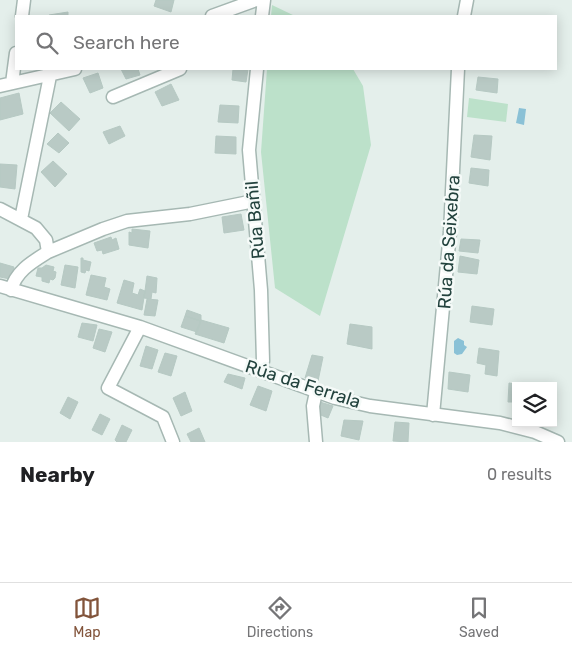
<!DOCTYPE html>
<meta charset="utf-8">
<style>
:root{--surface:#fff;--page:#f2f2f2;--text:#202124;--muted:#757577;--line:#e0e0e0;--accent:#82543b}
body{margin:0;font-family:Rubik,sans-serif;background:var(--page);color:var(--text)}
.controls{position:absolute;right:15px;bottom:15px;display:grid;overflow:hidden;border-radius:0px;box-shadow:0 2px 12px #0003}
.controls button{width:45px;height:45px;display:grid;place-items:center;padding:0;border:0;border-bottom:1px solid var(--line);background:var(--surface);color:var(--text);font:25px sans-serif}
.list{margin:0;padding:0;list-style:none}
h2{display:flex;justify-content:space-between;align-items:center;height:65px;margin:0;padding:0 20px;font-size:21px}
h2 small{font-size:16px;font-weight:400;color:var(--muted)}
.icon{flex:none;width:28px;height:28px;fill:none;stroke:currentColor;stroke-width:2;stroke-linecap:round;stroke-linejoin:round}
.map{position:relative;flex:none;width:572px;height:442px;overflow:hidden}
.search{position:absolute;background:var(--surface);box-shadow:0 2px 12px #0003;left:15px;right:15px;top:15px;height:55px;display:flex;align-items:center;gap:12px;box-sizing:border-box;padding:0 18px;border-radius:0px;color:var(--muted);font-size:19px}
.sheet{height:140px;background:var(--surface)}
nav{display:flex;justify-content:space-around;align-items:center;box-sizing:border-box;height:70px;border-top:1px solid var(--line);background:var(--surface);font-size:14px;color:var(--muted)}
nav a{display:grid;justify-items:center;gap:2px}
nav .on{color:var(--accent)}
.map>svg:first-child{display:block}
</style>
<div class="map">
<svg width="572" height="442" viewBox="0 0 572 442">
<rect width="100%" height="100%" fill="#e4efeb"/>
<!-- green -->
<path fill="#bce1ca" d="M272,5L295,16H271Z
M267,69H353L363,86L371,145L320,316L275,288L261,152Z
M469,98L508,104L506,122L467,117Z"/>
<!-- water -->
<path fill="#8ac1d6" d="M519,108L526,109L524,125L516,123Z
M458,338L464,341V345L467,347L462,354L457,355L454,353V341Z"/>
<!-- building -->
<path fill="#b9cac5" stroke="#b6c9c3" d="M156,0H174L171,12L154,6Z
M68,12V16H49V15Z
M121,69H138L140,75L126,79Z
M233,69H248L246,82L232,80Z
M98,73L103,88L90,93L83,78Z
M478,77L498,79L497,93L476,90Z
M171,84L179,100L162,106L155,92Z
M19,93L23,114L0,120V98Z
M61,102L80,119L69,131L50,113Z
M220,105L239,106L238,123L218,122Z
M120,126L125,136L109,144L103,132Z
M58,133L69,143L59,153L47,144Z
M474,135L492,136L490,160L471,157Z
M216,136L236,137V154L215,153Z
M53,161L67,174L55,187L41,172Z
M0,164L17,165L15,189L0,187Z
M471,168L489,170L488,186L469,183Z
M241,214L244,230L224,233L222,217Z
M132,229L150,231L148,248L129,245V232L132,233Z
M111,237L112,240L116,238L119,249L103,254L102,250L97,251L94,243Z
M461,239L480,240L478,253L459,251Z
M460,256L479,260L477,274L458,272Z
M81,258H83V260L91,262L89,271L86,270L85,273L81,272Z
M0,263L14,267L10,279L0,277Z
M46,265L54,267L53,271L56,272L55,278L53,280L50,279L49,283L42,281V277L36,276L38,268H42Z
M65,265L78,267L75,288L61,285Z
M91,275L106,278L104,287L110,289L107,300L86,295Z
M147,276L157,278L156,293L152,292L151,299L144,298Z
M124,280L134,283L132,293L138,295L140,289L145,291L142,310L117,303Z
M147,299L158,300L155,316L144,315Z
M472,306L494,309L492,325L470,322Z
M187,310L201,315V321L185,316Z
M185,316L201,321L197,332L181,327Z
M201,320L229,328L224,343L195,334Z
M82,323L97,325L93,341L78,337Z
M350,324L372,327V349L347,344Z
M99,329L112,332L105,352L93,348Z
M146,346L158,350L152,369L140,366Z
M479,348L499,351L497,376L485,374L486,365L477,363Z
M165,353L177,356L171,376L158,372Z
M312,355L323,357L318,381L305,378Z
M449,372L470,375L468,392L448,389Z
M228,374L245,378L242,389L224,382Z
M509,383L527,386H516V402H508Z
M258,386L272,391L266,411L250,405Z
M185,392L192,411L181,416L173,398Z
M68,397L78,402L70,419L60,413Z
M320,402L333,406L328,418L316,413Z
M100,414L110,419L102,435L92,430Z
M344,420L363,421L359,440L341,436Z
M395,422L409,423L408,442L393,441Z
M122,425L132,430L126,442H117L115,440Z
M199,428L205,442H191L187,434Z"/>
<g fill="none" stroke-linecap="round" stroke-linejoin="round">
<!-- minor casing -->
<g stroke="#a6b8b3" stroke-width="15">
<path id="minor" d="M22,16L24,0
M212,16L256,0
M262,16L264,0
M464,16L467,0
M257,69L249,150L261,290L263,361L260,371
M12,83L16,53
M0,86L75,69
M113,97L180,69
M0,209L36,228L46,240L48,252C32,262 16,271 11,290
M21,219L50,76
M48,252L103,229L127,221L190,214L254,201
M0,286L140,327L335,398L370,406L500,423L535,432L558,442
M140,327L108,388L163,417L173,442
M433,415L450,232L458,69
M316,442L313,406L316,392"/>
</g>
<!-- minor -->
<use href="#minor" stroke="#fff" stroke-width="12"/>
</g>
<g text-anchor="middle" dominant-baseline="central" stroke-width="5" stroke-linejoin="round" paint-order="stroke">
<!-- street labels -->
<g font-size="18" fill="#22423d" stroke="#f5faf8">
<text transform="translate(255 220) rotate(-95)">Rúa Bañil</text>
<text transform="translate(449 242) rotate(-86)">Rúa da Seixebra</text>
<text transform="translate(303 384) rotate(18)">Rúa da Ferrala</text>
</g>
</g>
</svg>
<div class="controls">
<button><svg class="icon" aria-label="layers" viewBox="0 0 24 24"><path d="M12 4l9 5-9 5-9-5zM3 14l9 5 9-5"/></svg></button>
</div>
<div class="search"><svg class="icon" aria-label="search" viewBox="0 0 24 24"><circle cx="10" cy="10" r="6"/><path d="M15 15l6 6"/></svg>Search here</div>
</div>
<section class="sheet">
<h2>Nearby<small>0 results</small></h2>
<ul class="list">
</ul>
</section>
<nav>
<a class="on"><svg class="icon" aria-label="map" viewBox="0 0 24 24"><path d="M3 6l6-2 6 2 6-2v14l-6 2-6-2-6 2zM9 4v14M15 6v14"/></svg>Map</a>
<a><svg class="icon" aria-label="directions" viewBox="0 0 24 24"><path d="M12 3l9 9-9 9-9-9zM9 14v-3h6M13 9l2 2-2 2"/></svg>Directions</a>
<a><svg class="icon" aria-label="saved" viewBox="0 0 24 24"><path d="M7 4h10v16l-5-4-5 4z"/></svg>Saved</a>
</nav>
